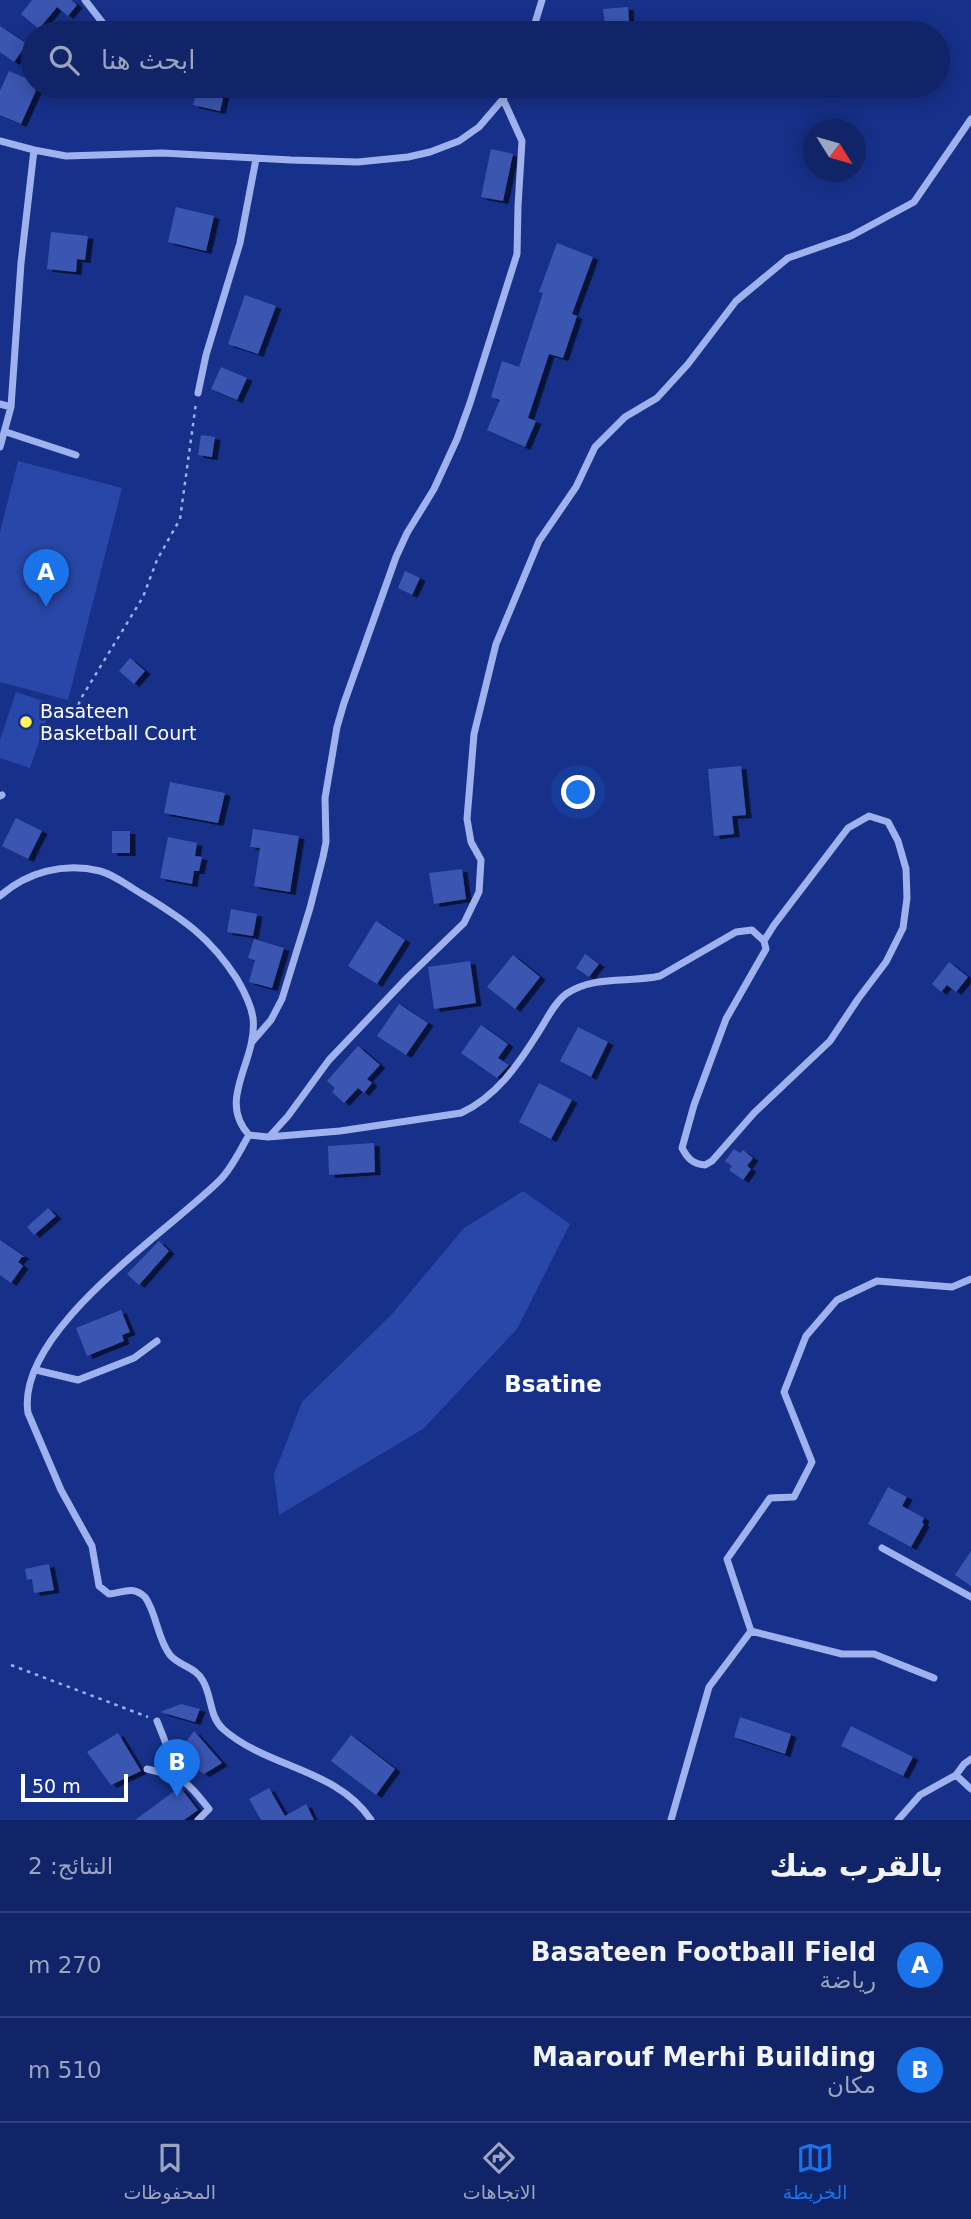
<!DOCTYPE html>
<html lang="ar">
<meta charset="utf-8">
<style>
:root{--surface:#112467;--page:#1a2c6d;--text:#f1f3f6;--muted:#9ca4c0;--line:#30417b;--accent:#1a73e8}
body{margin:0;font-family:"DejaVu Sans",Vazirmatn,sans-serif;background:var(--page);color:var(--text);direction:rtl}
.compass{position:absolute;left:803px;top:119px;width:63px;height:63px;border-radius:50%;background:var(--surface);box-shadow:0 4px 18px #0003;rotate:127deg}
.scale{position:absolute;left:21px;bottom:18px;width:107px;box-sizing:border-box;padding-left:7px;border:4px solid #fff;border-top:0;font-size:19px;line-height:24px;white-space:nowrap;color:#fff;-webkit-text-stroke:5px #173089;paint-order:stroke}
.you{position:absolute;left:579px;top:793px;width:24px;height:24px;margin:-18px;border:5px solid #fff;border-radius:50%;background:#1a73e8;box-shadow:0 0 0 10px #1a73e833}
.badge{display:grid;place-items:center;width:46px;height:46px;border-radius:50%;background:var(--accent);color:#fff;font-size:23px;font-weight:700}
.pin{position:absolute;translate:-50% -58px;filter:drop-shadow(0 2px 4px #0008)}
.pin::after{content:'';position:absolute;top:37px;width:24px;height:21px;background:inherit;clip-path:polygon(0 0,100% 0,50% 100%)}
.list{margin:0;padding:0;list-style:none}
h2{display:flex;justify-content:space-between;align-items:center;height:91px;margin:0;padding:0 28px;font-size:30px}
h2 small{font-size:23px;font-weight:400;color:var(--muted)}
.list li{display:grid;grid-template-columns:46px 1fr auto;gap:21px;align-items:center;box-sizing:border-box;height:105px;padding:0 28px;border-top:2px solid var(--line)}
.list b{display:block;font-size:26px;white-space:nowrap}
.list p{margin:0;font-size:23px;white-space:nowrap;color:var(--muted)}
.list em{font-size:23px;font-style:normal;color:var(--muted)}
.icon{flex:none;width:38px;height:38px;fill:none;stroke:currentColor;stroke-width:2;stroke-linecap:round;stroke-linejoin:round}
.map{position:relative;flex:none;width:971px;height:1820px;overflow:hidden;direction:ltr}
.search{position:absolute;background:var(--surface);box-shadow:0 4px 18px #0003;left:21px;right:21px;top:21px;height:77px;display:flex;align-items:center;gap:18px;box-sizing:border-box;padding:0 24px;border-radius:38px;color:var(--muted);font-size:26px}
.sheet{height:301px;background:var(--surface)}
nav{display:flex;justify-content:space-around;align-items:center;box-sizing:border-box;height:98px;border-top:2px solid var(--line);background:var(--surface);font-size:19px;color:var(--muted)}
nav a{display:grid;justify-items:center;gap:4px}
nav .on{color:var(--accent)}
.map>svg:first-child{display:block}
</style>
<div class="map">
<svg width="971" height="1820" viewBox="0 0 971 1820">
<defs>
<filter id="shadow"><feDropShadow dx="5.5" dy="3" stdDeviation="0" flood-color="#0009"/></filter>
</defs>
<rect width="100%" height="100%" fill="#173089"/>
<!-- green -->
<path fill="#2947a8" d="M18,461L122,488L68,700L0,682V532Z
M16,692L52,704L30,768L0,758V740Z
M523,1191L570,1224L517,1329L423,1429L279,1515L274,1474L302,1402L392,1314L464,1228Z"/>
<!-- building -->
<path fill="#3b56b1" filter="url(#shadow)" d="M32,0H71L77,5L68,16L57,7L39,29L21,14Z
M628,7L630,33H606L603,9Z
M0,26L27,44L14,62L0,52Z
M9,71L33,81V86H38L21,124L0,115V91Z
M198,86H226L220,111L193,105Z
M491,149L513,154L503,201L481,197Z
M176,207L214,216L206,251L168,242Z
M51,232L88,236L85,260L77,259L76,272L47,269Z
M557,243L593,257L572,314L577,316L563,358L549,354L528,418L536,421L525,447L487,430L500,400L491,397L502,361L519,367L543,293L539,292Z
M245,295L276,306L258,354L228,344Z
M221,367L247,378L237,400L211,389Z
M201,435L215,437L212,457L198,455Z
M405,571L420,578L412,595L398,588Z
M130,658L145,671L134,684L119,671Z
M741,766L746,815L732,816L734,834L714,836L708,769Z
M170,782L225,793L218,823L164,813Z
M16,818L42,831L28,859L2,846Z
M253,829L299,836L290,892L254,886L260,848L250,847Z
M112,831H130V853H112Z
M168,837L197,843L195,856L202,857L199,871H194L192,884L160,878Z
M462,869L466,899L434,904L429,873Z
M231,909L257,914L253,936L227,932Z
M376,921L405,940L377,984L348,966Z
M254,939L284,948L272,988L249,982L255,960L248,958Z
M585,954L599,964L589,977L576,968Z
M513,955L540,977L515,1009L487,987Z
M470,961L476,1003L434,1009L428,967Z
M949,962L968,977L956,992L947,985L941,992L932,984Z
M399,1004L428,1023L406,1055L377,1036Z
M481,1025L508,1044L498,1058L509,1065L497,1078L461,1053Z
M578,1027L608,1042L591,1077L560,1061Z
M358,1046L380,1065L367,1079L372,1083L364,1093L358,1088L344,1103L332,1092L335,1088L327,1081Z
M539,1083L572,1100L551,1139L519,1122Z
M374,1143L375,1172L329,1175L328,1146Z
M734,1149L740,1153L743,1150L753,1158L747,1166L751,1169L743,1180L729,1170L732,1166L725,1161Z
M48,1208L56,1216L34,1235L27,1227Z
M0,1240L25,1257H22L18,1262L23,1266L11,1283L0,1275Z
M159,1241L169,1251L139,1285L127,1274Z
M121,1310L130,1332L122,1335L124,1341L87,1356L76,1328Z
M888,1487L907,1497L902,1506L924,1518L922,1523L924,1524L911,1547L868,1524Z
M971,1551V1586L955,1575Z
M49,1564L54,1590L34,1593L32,1579L27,1580L25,1569Z
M181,1704L200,1709L195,1722L160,1712Z
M740,1717L791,1734L785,1754L734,1737Z
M851,1726L913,1757L903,1776L841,1746Z
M194,1731L222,1763L204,1774L177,1754Z
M118,1733L141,1771L111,1785L87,1752Z
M351,1735L395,1769L376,1795L331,1761Z
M180,1787L198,1810L184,1820H135Z
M269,1788L285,1816L306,1804L314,1820H261L249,1799Z"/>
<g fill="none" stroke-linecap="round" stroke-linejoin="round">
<!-- path -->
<path stroke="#9fb2ee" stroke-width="2.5" stroke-dasharray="3.5 5" stroke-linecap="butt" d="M76,713L80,700L143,597L157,560L180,519L196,403
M11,1665L148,1717"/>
<!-- street -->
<path stroke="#9fb2ee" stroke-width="7" d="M85,0L109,31
M532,33L542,0
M0,141L34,150L66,156L162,153L291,160L358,162L408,157L430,152L459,141L479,127L503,99L511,86
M198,393L206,355L240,243L256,159
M0,404L11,407
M6,432L76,455
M0,447L11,407L21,263L34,150
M0,796L2,795
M0,896C27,872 64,862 100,871C115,875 128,886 142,894C183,919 210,937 237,979C244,991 251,1004 253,1018C258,1061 216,1099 249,1135L268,1137L340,1131L461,1113C496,1097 518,1065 538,1033C546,1021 554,1003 566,994C594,975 629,983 660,976L736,932L752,930L764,941L766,949L726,1019L694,1105L682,1148C688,1159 693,1164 705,1165L712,1161L754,1113L830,1041L858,999L886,962L903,928L907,898L906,869L898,841L888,822L869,816L848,828L774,925L764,941
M252,1042L271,1020L282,999L310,908L323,857L326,842L325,798L337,727L344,703L396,557L407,533L434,489L457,439L470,403L517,254L518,206L522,141L503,99
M249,1135C240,1150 232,1168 220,1180C168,1232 15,1331 28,1413L61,1490L92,1546L99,1586L109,1594C123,1593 132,1585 145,1597C157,1614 157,1638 170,1655C179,1666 196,1667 203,1681C212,1696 209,1716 223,1729C267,1768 338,1769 371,1820
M269,1137L288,1116L329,1060L407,978L464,923L479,892L481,860L471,842L467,819L474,734L496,644L539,541L576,487L595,447L625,417L657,398L688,364L736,301L788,258L851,236L914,202L971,119
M36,1370L78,1380L134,1358L157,1341
M882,1548L971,1597
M934,1678L874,1654H842L751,1631L727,1559L770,1498L794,1497L812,1462L784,1392L806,1336L837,1300L877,1281L952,1287L971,1279
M157,1721L179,1776
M971,1759L964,1764L956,1775L971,1789
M147,1769C184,1778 185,1779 209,1809L198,1820
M671,1820L709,1687L751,1631
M898,1820L920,1795L956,1775"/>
</g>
<!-- markers -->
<circle fill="#fff45c" stroke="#173089" stroke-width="2.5" cx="26" cy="722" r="7"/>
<g text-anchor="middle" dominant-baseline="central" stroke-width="5" stroke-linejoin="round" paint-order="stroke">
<!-- poi labels -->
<g font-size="19" fill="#fff" stroke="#173089" text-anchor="start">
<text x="40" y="711">Basateen<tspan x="40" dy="22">Basketball Court</tspan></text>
</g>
<!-- quarter labels -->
<g font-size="23" font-weight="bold" fill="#fff" stroke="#173089">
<text x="553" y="1384">Bsatine</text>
</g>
</g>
</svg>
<svg class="compass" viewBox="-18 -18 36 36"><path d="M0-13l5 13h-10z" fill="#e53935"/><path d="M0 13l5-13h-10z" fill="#9ca4c0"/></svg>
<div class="scale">50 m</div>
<div class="you"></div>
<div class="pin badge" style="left:46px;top:607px">A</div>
<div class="pin badge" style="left:177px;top:1797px">B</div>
<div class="search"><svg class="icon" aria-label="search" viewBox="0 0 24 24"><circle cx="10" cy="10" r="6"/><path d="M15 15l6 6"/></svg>ابحث هنا</div>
</div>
<section class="sheet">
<h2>بالقرب منك<small>النتائج: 2</small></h2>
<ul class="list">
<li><span class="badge">A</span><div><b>Basateen Football Field</b><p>رياضة</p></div><em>270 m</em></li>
<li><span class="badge">B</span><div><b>Maarouf Merhi Building</b><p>مكان</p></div><em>510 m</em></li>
</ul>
</section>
<nav>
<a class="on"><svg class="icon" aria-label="map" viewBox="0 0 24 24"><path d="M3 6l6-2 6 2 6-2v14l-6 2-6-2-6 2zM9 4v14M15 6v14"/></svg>الخريطة</a>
<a><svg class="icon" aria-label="directions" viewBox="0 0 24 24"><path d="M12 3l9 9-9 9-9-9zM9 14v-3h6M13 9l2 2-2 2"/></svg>الاتجاهات</a>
<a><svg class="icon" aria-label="saved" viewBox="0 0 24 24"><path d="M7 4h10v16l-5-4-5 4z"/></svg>المحفوظات</a>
</nav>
